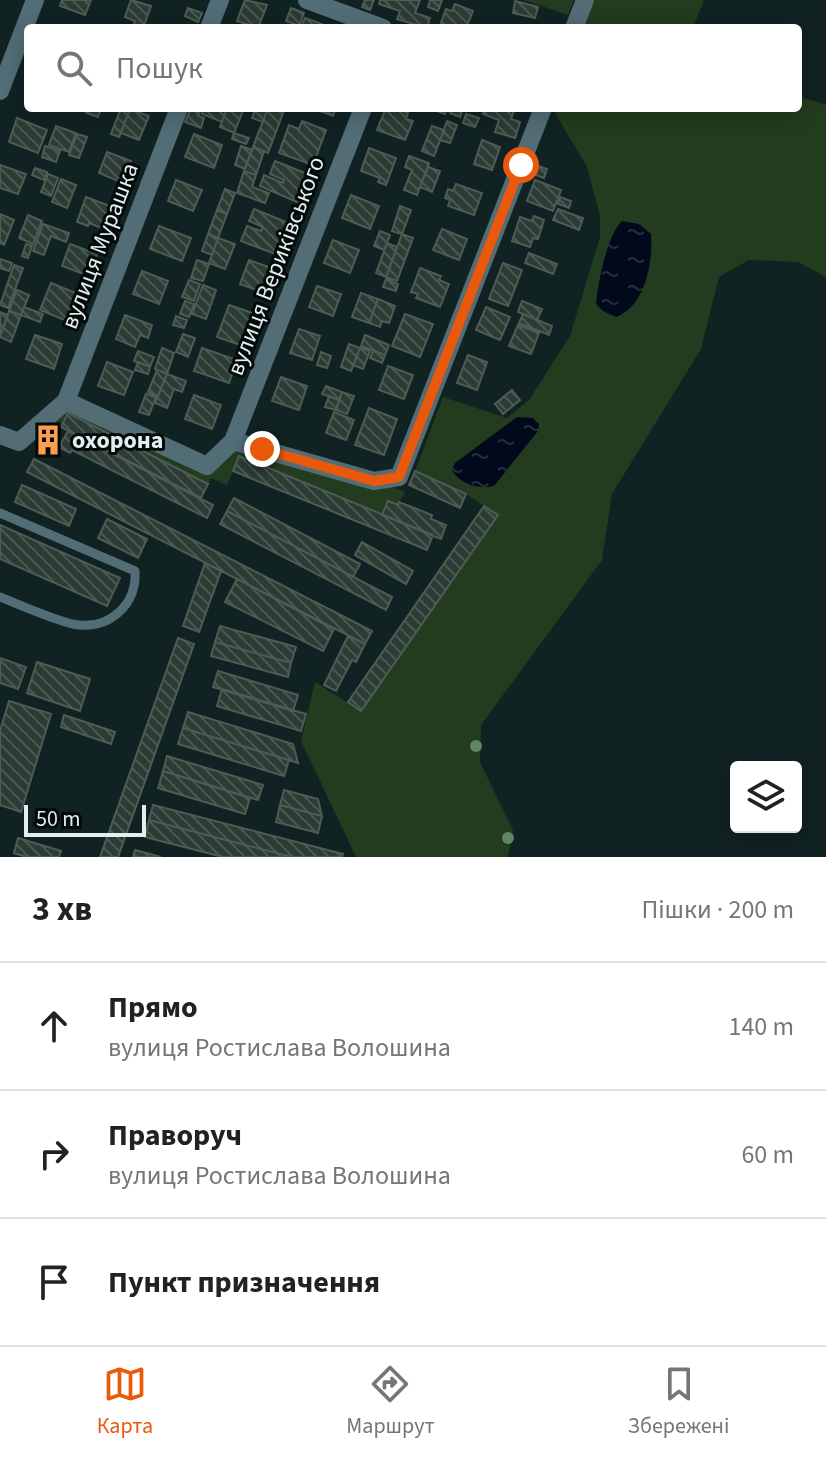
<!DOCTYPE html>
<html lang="uk">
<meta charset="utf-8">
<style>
:root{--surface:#fff;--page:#f2f2f2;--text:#222;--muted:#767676;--line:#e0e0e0;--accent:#ea580c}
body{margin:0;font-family:"Source Sans 3",sans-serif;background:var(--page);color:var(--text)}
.controls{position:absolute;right:24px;bottom:24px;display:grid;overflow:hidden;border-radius:8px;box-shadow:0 4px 20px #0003}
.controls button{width:72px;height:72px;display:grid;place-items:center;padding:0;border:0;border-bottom:2px solid var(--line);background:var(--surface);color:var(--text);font:40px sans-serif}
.scale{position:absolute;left:24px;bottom:20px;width:122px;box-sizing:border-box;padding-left:8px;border:4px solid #e3eeee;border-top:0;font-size:22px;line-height:28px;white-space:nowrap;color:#e3eeee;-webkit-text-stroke:6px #040a0a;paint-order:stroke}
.stop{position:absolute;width:24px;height:24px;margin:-18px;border:6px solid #ea580c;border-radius:50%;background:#fff}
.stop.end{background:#ea580c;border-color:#fff;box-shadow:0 2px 8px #0008}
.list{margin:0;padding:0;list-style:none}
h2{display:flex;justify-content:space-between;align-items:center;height:104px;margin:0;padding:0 32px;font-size:34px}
h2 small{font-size:26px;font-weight:400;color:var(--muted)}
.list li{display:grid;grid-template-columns:52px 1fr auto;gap:24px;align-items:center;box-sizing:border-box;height:128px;padding:0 32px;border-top:2px solid var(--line)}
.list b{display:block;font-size:30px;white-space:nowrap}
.list p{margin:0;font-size:26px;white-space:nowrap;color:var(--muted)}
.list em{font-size:26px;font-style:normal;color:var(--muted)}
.icon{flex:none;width:44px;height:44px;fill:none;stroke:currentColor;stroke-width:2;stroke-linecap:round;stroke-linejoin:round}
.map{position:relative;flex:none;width:826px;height:857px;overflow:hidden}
.search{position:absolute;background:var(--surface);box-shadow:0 4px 20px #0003;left:24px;right:24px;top:24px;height:88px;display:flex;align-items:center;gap:20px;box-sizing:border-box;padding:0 28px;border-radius:8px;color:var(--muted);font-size:30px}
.sheet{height:488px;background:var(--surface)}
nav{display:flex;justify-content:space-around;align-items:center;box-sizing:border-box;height:112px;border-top:2px solid var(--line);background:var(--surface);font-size:22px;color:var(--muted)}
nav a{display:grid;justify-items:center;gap:4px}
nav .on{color:var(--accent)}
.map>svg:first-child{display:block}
</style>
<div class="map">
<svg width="826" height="857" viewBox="0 0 826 857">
<defs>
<pattern id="water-ripples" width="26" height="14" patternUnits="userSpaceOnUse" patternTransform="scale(2)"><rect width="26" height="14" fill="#000a1c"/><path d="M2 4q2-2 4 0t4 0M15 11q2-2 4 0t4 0" fill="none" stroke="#252e3d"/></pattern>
<pattern id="building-back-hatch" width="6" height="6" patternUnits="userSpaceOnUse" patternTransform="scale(2)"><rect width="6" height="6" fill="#2c3b34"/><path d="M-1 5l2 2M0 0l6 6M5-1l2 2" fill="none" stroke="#4a5852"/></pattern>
</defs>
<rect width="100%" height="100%" fill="#122"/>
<!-- green -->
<path fill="#233b1e" d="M524,0H574L568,15Z
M594,0H704L693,28H584Z
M798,96L826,105V277L798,262L749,260L719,277L701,349L612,494L602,560L481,725L480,762L513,830L508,857H356L301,741L315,682L361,711L497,515L466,494L415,471L443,397L507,418L529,400L570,336L600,237V216L587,167L552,108H798Z
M67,407L208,472L235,447L385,484L405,492L398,505L388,501L382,515L239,457L227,485L211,478L208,484L68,413L56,437L45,432L49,422Z"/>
<!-- water -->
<path fill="url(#water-ripples)" d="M622,221L639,224L651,234C653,261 646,306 616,317L603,311L596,304C598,283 607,235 622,221Z
M517,417L533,418L539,424L538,431L494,486C479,489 460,485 452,470L455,463Z"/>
<!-- building -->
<path fill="url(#building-back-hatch)" stroke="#4d5d56" stroke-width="2" d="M62,0H91L85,15L60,6Z
M131,0L151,6L143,28H133L135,21L125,17Z
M245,0L267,5L258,28L237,21Z
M365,0H374L370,10L362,7Z
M380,0H420L415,13L430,18L427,28L397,19L400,11L379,4Z
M430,0H442L438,11L428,7Z
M515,1L538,7L535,18L513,13Z
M455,4L473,11L466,28H439L446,9L452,11Z
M188,8L202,13L198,22L185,16Z
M291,8L304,13L299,26L286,21Z
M305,18L322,24L320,28H301Z
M88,108H108L106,111L101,109L98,117L86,113Z
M121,108L130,109L119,137L111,134Z
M191,108L200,111L198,116L204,118L201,128L185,122Z
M204,108H227L222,122L202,114Z
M227,108L243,111L234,133L220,127Z
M256,108H268L263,122L252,118Z
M268,108H285L268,153L253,147Z
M312,108H336L333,116Z
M386,108H396L408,113L406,119L413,121L405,140L377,130Z
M428,108H447L445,114Z
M452,108H463L460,117L450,113Z
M485,108H515L511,119L520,122L515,138L495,132L499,120L483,114Z
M130,109L149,116L139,140L121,133Z
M466,114L479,118L475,127L463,123Z
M17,118L47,130L38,153L9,142Z
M302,121L326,130L313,165L279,153L289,125L299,129Z
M447,121L457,125L450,143L440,140Z
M56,126L76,133L69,152L49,145Z
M432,126L444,130L434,156L422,151Z
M234,133L249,138L246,144L232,139Z
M77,134L87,137L79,158L69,155Z
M194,134L222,145L214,168L185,157Z
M482,140L500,147L492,170L474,164Z
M45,146L60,151L56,162L42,157Z
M241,146L252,150L245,169L235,165Z
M253,147L264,151L256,175L244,171Z
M369,148L396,158L386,185L378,182L380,178L361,171Z
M107,152L131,161L123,183L99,173Z
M409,156L429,163L417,195L404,190L412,170L405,167Z
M275,161L310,175L299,203L260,186L264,175L283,183L284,180L270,174Z
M533,164L547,169L544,178L530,173Z
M0,165L26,174L18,194L0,188Z
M428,167L440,171L432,192L420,187Z
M35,168L47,172L44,180L32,175Z
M244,171L256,175L252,187L269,193L265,203L237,193Z
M48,174L58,178L51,196L41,192Z
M61,179L76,185L67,208L52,202Z
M176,180L202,190L193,211L168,201Z
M535,180L561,190L553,211L527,201Z
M456,184L482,193L474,215L448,206L450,200L445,198L448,189L453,191Z
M225,189L235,193L227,214L217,210Z
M351,195L379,206L370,229L342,218Z
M86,197L115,208L107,230L89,223L88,226L77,222Z
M560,197L571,201L569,208L558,204Z
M400,206L411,210L402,234L392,231Z
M254,209L291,224L278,255L241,241L247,226L261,231L263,227L249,221Z
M558,209L583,218L579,230L553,220Z
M217,210L227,214L218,238L208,234Z
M0,214L14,220L4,245L0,243Z
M28,215L42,221L33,244L19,238Z
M534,216L544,220L538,239L533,238L530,247L512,241L520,217L532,221Z
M43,224L69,233L66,242L51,236L44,255L33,251Z
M159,226L191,238L182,261L150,249Z
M442,229L467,239L459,260L433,250Z
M380,231L390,235L384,250L374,246Z
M208,234L218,238L212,255L202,251Z
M402,234L413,238L397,281L386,277Z
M218,238L235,244L225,269L209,263Z
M333,240L359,250L350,273L324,263Z
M387,243L397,247L386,277L376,273Z
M26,244L32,246L28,258L22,256Z
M70,244L97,254L89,276L62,266Z
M529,253L557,264L553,274L525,263Z
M0,259L12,263L9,271L0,268Z
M197,260L209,264L203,281L191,278Z
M249,260L274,269L264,293L240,284Z
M503,263L522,270L508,306L489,299Z
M14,265L23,268L8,308L0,305Z
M420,268L441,276L439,280L449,284L440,307L416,298L418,294L411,292Z
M142,271L168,281L159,304L133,294Z
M386,279L398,284L396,291L383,287Z
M189,280L200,284L194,301L182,297Z
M51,283L83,296L72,323L40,310Z
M203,285L216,290L206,319L192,314Z
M317,286L341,294L333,316L309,307Z
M17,290L29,295L21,315L9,311Z
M361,293L378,299L369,323L352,317Z
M378,299L395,306L389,323L382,321L380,327L369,323Z
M185,301L194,304L189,317L180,314Z
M522,301L542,309L537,320L518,312Z
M229,305L255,314L243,346L217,337Z
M24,307L43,314L40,322L21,315Z
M486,307L510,317L500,340L476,330Z
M9,311L21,315L11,342L0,337Z
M0,312L8,315L0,336Z
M405,314L433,324L420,357L392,346Z
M523,314L552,326L549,335L519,323Z
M125,315L152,325L148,338L140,335L135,347L116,339Z
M176,316L187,320L184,328L173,325Z
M518,325L539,333L531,354L509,346Z
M299,329L320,336L312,360L290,353Z
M183,334L195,338L188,357L176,352Z
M35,335L62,344L54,369L26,359Z
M365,335L389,345L385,355L361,346Z
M349,344L360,348L351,371L341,367Z
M162,348L174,353L167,374L155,369Z
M202,348L237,360L229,383L194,371Z
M360,348L370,351L363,369L353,365Z
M138,351L154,357L150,367L134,361Z
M373,351L385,355L382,363L370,358Z
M321,352L331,356L327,368L317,365Z
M468,355L487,362L477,390L457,383Z
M107,362L133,372L124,395L98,386Z
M138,362L150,367L148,374L135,370Z
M388,366L413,375L404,399L379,390Z
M157,370L167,374L158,396L148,392Z
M167,374L186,381L182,392L174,389L167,408L155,403Z
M281,377L307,386L299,410L272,401Z
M326,386L342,392L339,400L322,394Z
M512,390L520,400L503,414L495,404Z
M342,392L354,396L347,414L336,410Z
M146,394L156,397L149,415L139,412Z
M194,395L221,405L212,429L185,419Z
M329,396L339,400L336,410L325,407Z
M369,408L397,419L384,455L355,445Z
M334,412L354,420L346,440L326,433Z
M68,413L208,484L201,498L61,427Z
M68,431L213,505L207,518L72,450L70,453L59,447Z
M45,432L56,437L51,447L40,443Z
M239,456L433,535L427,550L233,471Z
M34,459L372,631L365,644L27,472Z
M415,471L466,494L460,508L409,485Z
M22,485L76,509L69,526L15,502Z
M234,498L360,564L353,577L227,511Z
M388,501L398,505L399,502L432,515L431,519L446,525L441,539L382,515Z
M484,506L498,515L361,711L348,702Z
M227,511L392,597L386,610L220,524Z
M107,519L147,539L138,558L98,538Z
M0,525L120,578L107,606L0,559Z
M362,542L413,571L406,584L355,555Z
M205,563L221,571L199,632L183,626Z
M237,579L334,629L323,651L225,602Z
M220,626L296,647L291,663L215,642Z
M348,636L365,644L356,662L352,660L336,691L324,685Z
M178,638L194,644L118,857H100Z
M215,642L291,663L288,677L211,656Z
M0,658L26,667L18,689L0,683Z
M37,662L90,679L80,711L27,693Z
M218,671L298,695L293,711L213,687Z
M222,689L306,714L301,731L217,706Z
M9,701L51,714L21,812L0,805V731Z
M188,712L293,744L298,763L183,728Z
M64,715L115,732L111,744L61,727Z
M183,728L289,760L284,776L178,744Z
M167,756L263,785L258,800L163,771Z
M163,771L250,798L245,814L158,788Z
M284,790L318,799L322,816L280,805Z
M153,805L343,854L342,857H292L149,820Z
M280,805L322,816L318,833L276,822Z
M149,820L292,857H223L145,837Z
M18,838L61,851L59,857H26L14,853Z
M135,850L161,857H133Z"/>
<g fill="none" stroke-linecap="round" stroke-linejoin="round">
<!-- lane -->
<path stroke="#526d76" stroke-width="9" d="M0,513L135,571C137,603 112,628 79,625C62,624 18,604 0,597"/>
<!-- street -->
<path stroke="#526d76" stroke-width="18" d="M307,0L383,28
M209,28L220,0
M574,28L585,0
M0,91L35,0
M66,401L179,108
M0,435L19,442L66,401L207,466L233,441L363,108
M233,441L374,481L399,477L543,108"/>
</g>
<!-- trees -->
<g fill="#608560">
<circle cx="476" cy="746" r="6"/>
<circle cx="508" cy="838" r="6"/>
</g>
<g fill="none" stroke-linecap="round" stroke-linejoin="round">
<!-- route -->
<path stroke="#ea580c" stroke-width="10" d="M262,449L374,481L399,477L521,165"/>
</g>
<!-- icons -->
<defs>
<g id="building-bare" transform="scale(2.4)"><path d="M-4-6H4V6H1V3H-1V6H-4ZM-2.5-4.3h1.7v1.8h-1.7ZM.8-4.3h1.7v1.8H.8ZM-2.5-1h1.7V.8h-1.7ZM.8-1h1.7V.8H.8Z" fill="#fa9f4e" stroke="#040a0a" stroke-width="2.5" paint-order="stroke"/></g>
</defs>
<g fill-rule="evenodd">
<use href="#building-bare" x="48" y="440"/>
</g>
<g text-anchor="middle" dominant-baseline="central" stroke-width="6" stroke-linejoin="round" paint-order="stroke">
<!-- street labels -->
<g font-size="24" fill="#e3eeee" stroke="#040a0a">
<text transform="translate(100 246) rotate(-69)">вулиця Мурашка</text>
<text transform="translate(276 266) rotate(-69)">вулиця Вериківського</text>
</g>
<!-- poi labels -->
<g font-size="24" font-weight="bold" fill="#e3eeee" stroke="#040a0a" text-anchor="start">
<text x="72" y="440">охорона</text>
</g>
</g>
</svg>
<div class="controls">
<button><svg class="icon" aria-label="layers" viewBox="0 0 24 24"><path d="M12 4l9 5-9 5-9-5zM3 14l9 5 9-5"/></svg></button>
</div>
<div class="scale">50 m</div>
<div class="stop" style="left:521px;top:165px"></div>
<div class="stop end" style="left:262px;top:449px"></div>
<div class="search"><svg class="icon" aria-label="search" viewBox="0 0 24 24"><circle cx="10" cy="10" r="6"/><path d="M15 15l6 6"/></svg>Пошук</div>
</div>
<section class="sheet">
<h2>3 хв<small>Пішки · 200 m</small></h2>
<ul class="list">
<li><svg class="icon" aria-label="ahead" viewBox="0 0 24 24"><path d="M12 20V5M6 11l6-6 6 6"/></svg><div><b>Прямо</b><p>вулиця Ростислава Волошина</p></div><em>140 m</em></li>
<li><svg class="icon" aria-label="right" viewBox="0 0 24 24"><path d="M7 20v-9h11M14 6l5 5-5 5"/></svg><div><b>Праворуч</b><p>вулиця Ростислава Волошина</p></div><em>60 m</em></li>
<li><svg class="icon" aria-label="arrive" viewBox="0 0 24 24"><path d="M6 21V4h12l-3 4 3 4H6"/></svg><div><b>Пункт призначення</b></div></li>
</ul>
</section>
<nav>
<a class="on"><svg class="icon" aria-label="map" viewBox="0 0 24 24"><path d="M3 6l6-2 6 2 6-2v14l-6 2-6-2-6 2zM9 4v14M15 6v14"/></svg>Карта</a>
<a><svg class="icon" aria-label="directions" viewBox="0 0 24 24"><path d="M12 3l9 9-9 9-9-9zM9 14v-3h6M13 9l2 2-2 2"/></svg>Маршрут</a>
<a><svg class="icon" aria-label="saved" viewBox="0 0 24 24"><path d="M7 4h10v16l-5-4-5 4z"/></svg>Збережені</a>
</nav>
